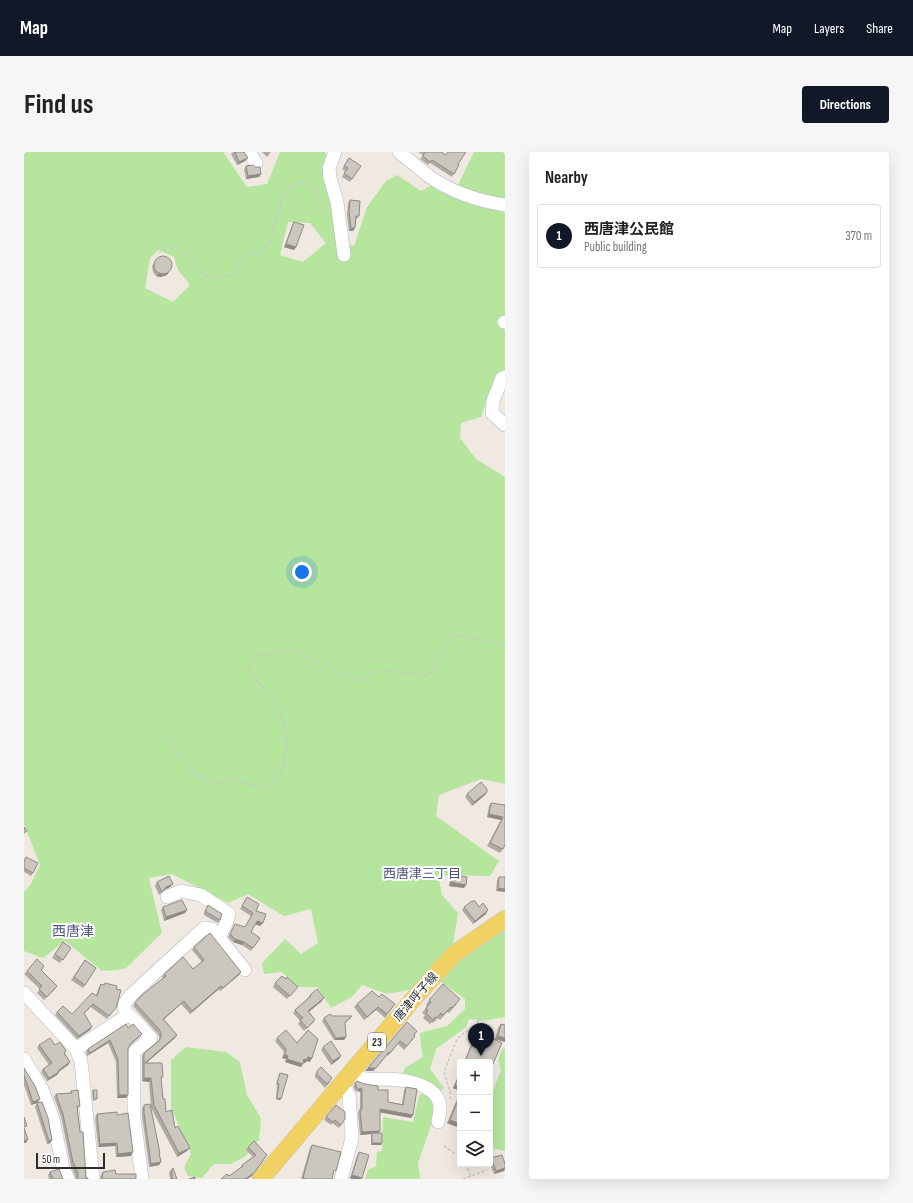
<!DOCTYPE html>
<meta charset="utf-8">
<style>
:root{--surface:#fff;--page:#f6f6f6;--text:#222;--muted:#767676;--line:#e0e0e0;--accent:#111827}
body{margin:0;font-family:"Sofia Sans Condensed","Noto Sans JP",sans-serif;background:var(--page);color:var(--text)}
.controls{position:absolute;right:12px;bottom:12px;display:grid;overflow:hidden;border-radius:4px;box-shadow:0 4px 16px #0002}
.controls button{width:36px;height:36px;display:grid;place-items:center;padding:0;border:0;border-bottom:1px solid var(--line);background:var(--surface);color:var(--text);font:20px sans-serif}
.scale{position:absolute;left:12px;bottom:10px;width:69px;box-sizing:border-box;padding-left:4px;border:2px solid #2e2e2e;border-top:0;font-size:11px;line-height:14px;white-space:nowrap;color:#2e2e2e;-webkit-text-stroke:3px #fff;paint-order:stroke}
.you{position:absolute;left:278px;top:420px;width:14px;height:14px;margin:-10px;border:3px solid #fff;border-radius:50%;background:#1a73e8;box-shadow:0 0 0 6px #1a73e833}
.badge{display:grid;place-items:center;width:26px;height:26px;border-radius:50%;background:var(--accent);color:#fff;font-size:13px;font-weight:700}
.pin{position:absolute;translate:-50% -33px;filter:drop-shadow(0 1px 2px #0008)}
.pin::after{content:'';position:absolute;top:21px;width:14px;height:12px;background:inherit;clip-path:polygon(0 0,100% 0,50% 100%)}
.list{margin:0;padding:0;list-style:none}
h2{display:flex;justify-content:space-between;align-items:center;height:52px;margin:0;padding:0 16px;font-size:17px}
h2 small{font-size:13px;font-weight:400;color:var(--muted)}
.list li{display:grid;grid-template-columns:26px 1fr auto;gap:12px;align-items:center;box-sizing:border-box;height:64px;margin:0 8px 8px;padding:0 8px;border:1px solid var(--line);border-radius:4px}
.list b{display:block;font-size:15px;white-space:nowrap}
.list p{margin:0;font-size:13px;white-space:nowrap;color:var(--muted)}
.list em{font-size:13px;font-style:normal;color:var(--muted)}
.icon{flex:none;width:22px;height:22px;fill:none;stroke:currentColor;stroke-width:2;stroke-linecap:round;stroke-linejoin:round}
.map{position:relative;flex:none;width:481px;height:1027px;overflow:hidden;border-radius:4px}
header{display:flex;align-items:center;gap:24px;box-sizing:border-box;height:56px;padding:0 20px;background:var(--accent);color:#fff}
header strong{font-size:19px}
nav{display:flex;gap:22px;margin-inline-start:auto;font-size:14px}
.intro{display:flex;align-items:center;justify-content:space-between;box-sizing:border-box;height:96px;padding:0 24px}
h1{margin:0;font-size:28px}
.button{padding:10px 18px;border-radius:4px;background:var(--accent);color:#fff;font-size:14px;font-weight:700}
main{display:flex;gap:24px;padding:0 24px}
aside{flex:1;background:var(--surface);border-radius:4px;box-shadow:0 4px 16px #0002}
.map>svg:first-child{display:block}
</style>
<header>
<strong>Map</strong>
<nav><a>Map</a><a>Layers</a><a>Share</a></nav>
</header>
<div class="intro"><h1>Find us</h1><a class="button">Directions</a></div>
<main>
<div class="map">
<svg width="481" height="1027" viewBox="0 0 481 1027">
<rect width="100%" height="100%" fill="#efe9e1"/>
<!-- green -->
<path fill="#b6e59e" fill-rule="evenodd" d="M0,0H199L223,35L243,32L256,0H301L303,5L308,48L316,90L330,94L343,55L362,29L373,23L397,39L408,33L423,39L435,31L450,0H481V164L477,173L481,179V220L472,222L457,265L437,271L436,286L452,307L481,325V632L457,627L415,643L412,664L475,709L466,724L414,723L418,743L434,761L429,792L389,837L363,842L338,833L328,845L307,856L293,835H274L258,820L240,822L238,811L261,787L277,802L294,791L287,757L260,764L224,742L204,751L148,722L125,726L138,781L101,817L78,819L41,789L19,806L0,799V740L7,732L16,713L0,672ZM264,70L286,71L302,91L279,110L256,103ZM134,98L150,105L154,118L166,133L149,150L121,136L126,106Z
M481,778V865L459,869L445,867L442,875L412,897L406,917L420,936L415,940L378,923L381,916L399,905L397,893L396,881L423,874L441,857V847L417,830L440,804Z
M162,895L202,900L216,910L223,943L237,966L235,988L222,1004L207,1012H190L178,1026L164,1024L160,1015L167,1002L147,955V908Z
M481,896V999L467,996L466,947L477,918L474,908L478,897Z
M403,941L408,949L410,964L394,1011L396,1026L399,1027H341L344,1018L352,1014L353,1000L358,999L359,965L389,970L395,943Z"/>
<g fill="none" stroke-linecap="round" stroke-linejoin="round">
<!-- minor casing -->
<g stroke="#b4b7c1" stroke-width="14">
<path id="minor" d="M225,0L232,11
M311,0L305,16L306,26L313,50L320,103
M375,0C385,8 396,17 406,25C428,40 455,49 481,53
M480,170H481
M481,225L478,226L469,249L468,261L481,273
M143,745L157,739L177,743L205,762L202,772L195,785
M0,841L52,897L57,909L69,1027
M104,863L109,866L127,886L110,900V965L118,1027
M52,897L104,863L100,855L101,851L106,844L180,776L188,777L221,818
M0,907L18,937L29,967L39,1016L44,1027
M329,918C330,920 333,924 335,925C341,929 352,927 359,927C378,927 413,931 416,954C416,959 415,965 414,970
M317,1027L328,986L325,943L318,932"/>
</g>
<!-- major casing -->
<g stroke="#c9c9c9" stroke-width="18">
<path id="major" d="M237,1027L391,845L430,802L481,767"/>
</g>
<!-- path -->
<path stroke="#c9c9c9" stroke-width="1.5" stroke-dasharray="3 2" stroke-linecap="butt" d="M135,101L144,94L162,102L180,123L194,126L209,122L215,111L223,102L236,99L246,90L258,47L266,34L278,31L289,37L302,58
M142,585L166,617L190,632L210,627L240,637L257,623L264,586L254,555L224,517L233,503L272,499L335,529L353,518L403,523L411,517L418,494L433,483L480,492L481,491
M426,947L427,943L420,920L433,887L440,881L449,876L458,864
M420,994L436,1005
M441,1012L447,1024
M439,1027L463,1018"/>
<!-- minor -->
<use href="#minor" stroke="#fff" stroke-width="13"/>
<!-- major -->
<use href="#major" stroke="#f2d163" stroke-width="17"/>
</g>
<!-- wall -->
<path fill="#afaba4" d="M209,0H220L224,6L221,9L213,13L207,2Z
M238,0H247L243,5Z
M394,0H417L435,13L428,25L406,11L404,13L396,7L399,3Z
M325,6L337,14L326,30L318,25L321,19L318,17Z
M222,14L237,22L235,25L222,27L220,18Z
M326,48L335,64L333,67H332L331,76L329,79H325L323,63L324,51Z
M270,70L272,95L270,98L260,95L268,73Z
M131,110L143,123L137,125L132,124L129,120L128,114Z
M463,640L461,643L448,654L441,645L443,642Z
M467,651L481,653L479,697L476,701L463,694L477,668L463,665L465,654Z
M2,705L9,721L7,724L0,720V708Z
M429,723L442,733L440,736L425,734L426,726Z
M475,725H481L472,739L473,728Z
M133,730L149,732L146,735L140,738L135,743L131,734Z
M221,748L232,759L239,771L236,774L231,772L227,780L236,786L227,799L218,793L209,790L204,785L211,772L221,775L227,764L216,757Z
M184,753L196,768L194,771L180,763V760Z
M139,755L163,758L161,761L140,769L137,758Z
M440,755H455L462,762L449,772L438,758Z
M39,790L47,796L36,811L28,806Z
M170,795L217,820L215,823L196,839L195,837L166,862L157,852L140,867L153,883L151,886L122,911L137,927L139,947L142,960L163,999L153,1005L127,956L125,930L118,929V904L120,901L135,888V884L133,881L109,854L111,851L139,826L138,825L140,822L169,817L178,810L168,798Z
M61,808L72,816L59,836L47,828Z
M17,818L33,834L31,837L20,848L13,841L16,837L0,822L3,819Z
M262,827L271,838L263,847L249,835L251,831Z
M81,831L92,837L89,859L83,867L67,855L60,862L66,878L53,887L31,863L33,860L48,862L72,843L75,835L77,832L80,833Z
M286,843L298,849L285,860L291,868L289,871L280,879L274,872L276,869L269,861L271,858L284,846Z
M355,845L371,852L361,866L352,858L340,868L330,855L333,852Z
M405,848L433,852L425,861L423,860L416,868L414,866L409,871L408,870L406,872L399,866L401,863L398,861L403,854L402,853Z
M308,864L327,866L321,871L322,885L320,888H310L298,869L300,866Z
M383,870L390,883L389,887L380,898L374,892L364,904L363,903L349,919H341Z
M477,872L481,873V890L471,887L474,876Z
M104,876L118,882L115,885L106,893L104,897V943L102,946H93L92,910L84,891L63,904L62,900L64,897Z
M451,884L461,888L464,884L466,910H440L449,888Z
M253,886L286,910L283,909L281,911H279L277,915L261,910L262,907L258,906L260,900L251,889Z
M15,893H31L41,901L46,910L44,913L34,920L33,923L23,929L17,920L19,917L25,913L13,896Z
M299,895L317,904L315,907L307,913L297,898Z
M0,916L13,951L7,953L0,933Z
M293,919L306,930L301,936L291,925V923Z
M436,919V939L429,936Z
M256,921V948L252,947L253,933H252L255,923Z
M331,931L354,938L364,950L378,952L380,938L382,935L389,963L387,966L356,960L355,981L357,993H347V982L336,983L334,960L336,957V940L334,939L332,940L329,934Z
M69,938L72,948L69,949L68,940Z
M47,939L56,954L53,957L62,1026L64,1027H52L51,1024L47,1014L37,965L30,945L32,942L46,941Z
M436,940V976L423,971Z
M13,951L28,988L26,991L23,992L11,955Z
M120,953L135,1002L137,1010L135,1013L125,1015L118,964V956Z
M73,962L93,963L107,1004L92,1005L91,994L74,995L71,966Z
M302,965L321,967L315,976L308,971L307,973L300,968Z
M288,993L310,1022H309L308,1027H277L286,996Z
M224,995L243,1003L228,1024L223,1027H197L205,1024L216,1016L218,1013L229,1005L222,998Z
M335,1000L338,1026L337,1027H328L326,1026L333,1004Z
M467,1006L481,1012V1017L480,1019L470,1022L466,1012V1008Z
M148,1017L153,1027H146L145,1020Z
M26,1020L39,1027H25L24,1023Z
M79,1020L92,1022L112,1027H76L77,1023Z"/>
<!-- shaded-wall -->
<path fill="#8e8b86" d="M224,6L221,9L213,13L215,10Z
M237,22L235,25L222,27L224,24Z
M327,76H331L329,79H325Z
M262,92L272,95L270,98L260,95Z
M145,120L143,123L137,125L132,124L135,121Z
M463,640L461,643L448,654L450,650Z
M465,662L479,665L477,668L463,665Z
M427,730L442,733L440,736L425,734Z
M149,732L146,735L140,738L135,743L142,735Z
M474,736L481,737V740L472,739Z
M163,758L161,761L140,769L142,765Z
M464,758L462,762L449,772L451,769Z
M233,769L239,771L236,774L231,772Z
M211,787L220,790L218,793L209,790Z
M217,820L215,823L196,839L199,836Z
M197,834L195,837L166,862L168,859Z
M300,846L298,849L282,862L284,859Z
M160,849L157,852L137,870L139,867Z
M354,855L352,858L340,868L343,865Z
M68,875L66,878L53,887L55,884Z
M118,882L115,885L105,894L107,891Z
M153,883L151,886L120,913L121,911Z
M474,884L481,886V890L471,887Z
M322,885L320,888H310L312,886Z
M86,888L84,891L63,904L66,901Z
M261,903L264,904L262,907L258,906Z
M363,903L349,919H341L344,916Z
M317,904L315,907L307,913L309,909Z
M284,905L288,906L286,910L283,909L281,911H278L280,907Z
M263,907L279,912L277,915L261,910Z
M46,910L44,913L32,922L34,919Z
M35,920L33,923L23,929L25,926Z
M120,926H127L125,930L118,929Z
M431,933L436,935V939L429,936Z
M336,936L338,937L336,940L334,939Z
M95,943H104L102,946H93Z
M253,946L257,947L256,948L252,947Z
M16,947L13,951L7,953L9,950Z
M356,957L389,963L387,966L354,960Z
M426,968L436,972V976L423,971Z
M356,979L354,982L348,981L347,982L336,983L338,980Z
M4,987L2,991H0V989Z
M28,988L26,991L23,992L25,989Z
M93,991L91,994L74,995L76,992Z
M348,991H358L357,993H347Z
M166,996L163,999L153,1005L155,1001Z
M109,1000L107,1004L92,1005L94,1002Z
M243,1003L228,1024L223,1027H221Z
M137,1010L135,1013L125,1015L127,1012Z
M481,1016L480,1019L470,1022L472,1019Z
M328,1023L338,1026L337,1027H328L326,1026Z"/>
<!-- building -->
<path fill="#cbc7bf" stroke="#8e8b86" d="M211,0H220L224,6L215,10Z
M401,0H417L422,3L424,0H442L434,12L435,13L430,22L408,8L406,10L399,4Z
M325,6L337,14L328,27L320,21L324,16L320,14Z
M229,13L231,15H236L237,22L224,24L222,14Z
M326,48L336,49L335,64H332L331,76H327L325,60Z
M270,70L280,73L272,95L262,92Z
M130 113a9 9 0 1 1 18 0a9 9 0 1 1-18 0Z
M457,630L463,637V640L450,650L443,642Z
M467,651L481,653V693L479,697L466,691L479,665L465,662Z
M0,675L3,679L0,681Z
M2,705L14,711L9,721L0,716V710Z
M429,723L443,725L442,733L427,730Z
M145,724L149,732L142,735L138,740L133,730Z
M475,725H481V737L474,736Z
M223,745L235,752L232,759L242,762L239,771L233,769L227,780L236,786L229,796L220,790L211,787L206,782L211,772L221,775L229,761L218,754Z
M158,748L163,758L142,765L139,755Z
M448,749H451L455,755L459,751L464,758L451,769L440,755Z
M184,753L198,762L196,768L182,760V757Z
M186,781L217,820L199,836L197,834L168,859L160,849L139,867L153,883L121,911H138L139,925H137L139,947H141L142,960L148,958L151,976L154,974L166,996L155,1001L130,953L127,926H120V901L135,889L137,885V881L135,877L111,851L118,843L142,824L140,822L159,805L169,817L180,808L170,795Z
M39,790L47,796L39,808L31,802Z
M13,807L20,814L17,818L33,834L23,845L15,837L18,834L3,819Z
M61,808L72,816L61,833L50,825Z
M258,824L262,827L263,825L274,835L266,844L251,831Z
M81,831L93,834L92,837L97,838L92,856L85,864L69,852L60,861L68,875L55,884L33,860L39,854L48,862L68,841L73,844L77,832L80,833Z
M419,832L436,847L428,856L427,855L419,863L417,861L413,866L411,865L409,868L402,861L404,859L402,856L407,850L405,848Z
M293,837L300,846L284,859L291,868L283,876L276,868L279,866L271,858L287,844L286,843Z
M348,839L355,845L358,842L371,852L363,862L354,855L343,865L333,852Z
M306,862L308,864H328L321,870L322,885L312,886L300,866Z
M383,870L393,879L390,883L391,884L383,894L376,889L366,901L365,900L352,916H344Z
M102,872L104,876L109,872L118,882L107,891L104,897V943H95L94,907L86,888L66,901L64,897Z
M477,872L481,873V886L474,884Z
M262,878L273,891L284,878L294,887L288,906L284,905L283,908L280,907L279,912L263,907L264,904L261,903L262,897L253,886Z
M451,884L462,889L464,884L478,891L466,919V910H441Z
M26,886L31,893L36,890L42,899L40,901L46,910L34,919L35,920L25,926L19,917L28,911L15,893Z
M307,889L317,904L309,909L299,895Z
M297,915L308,926L303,932L293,922V919Z
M0,916L11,934L16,947L9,950L0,923Z
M256,921L264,923L257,947L253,946L255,932L253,931Z
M436,921V935L431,933Z
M333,929L340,932L354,934V938H364V950L379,953L382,935L393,937L389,963L356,957V979L338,980L336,957H338V937L336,936L334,938L331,931Z
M54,938L56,954H53L56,980H59L62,1026H64V1027H53L54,1025V1021L49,1010L39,962L32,942L48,941L47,939Z
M69,938H73V947H70Z
M436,943V972L426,968Z
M18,950L24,966L28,988L25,989L13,951Z
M126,952L136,1001H135L137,1010L127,1012L120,961V953Z
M312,953L321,960V967L317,973L311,968L309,970L302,965Z
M93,960V963L104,961L109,1000L94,1002L93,991L76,992L73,962Z
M0,965L3,974L0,975Z
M0,976L4,987L0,989Z
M348,981H358V991H348Z
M230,989L243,1003L230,1021L221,1027H197L203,1022L205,1024L219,1014L218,1013L232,1003L224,995Z
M288,993L317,1000L312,1019L310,1018L308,1027H282L279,1026Z
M335,1000L345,1003L338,1026L328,1023Z
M478,1003L481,1012V1016L472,1019L467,1006Z
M149,1016L153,1027H148V1017Z
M35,1017L39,1027H29L26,1020Z
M91,1018L92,1022H112V1027H78L79,1020Z
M171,1025V1027H165Z"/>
<g text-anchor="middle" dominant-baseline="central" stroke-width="4" stroke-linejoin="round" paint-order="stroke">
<!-- shield labels -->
<rect fill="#fff" stroke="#6d6d6d" stroke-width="1" x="344" y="881" width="18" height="18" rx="3"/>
<g font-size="11" font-weight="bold" fill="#2e2e2e">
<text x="353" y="890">23</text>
</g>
<!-- street labels -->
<g font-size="12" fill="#2e2e2e" stroke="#fff">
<text transform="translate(392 845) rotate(-49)">唐津呼子線</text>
</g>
<!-- neighbourhood labels -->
<g font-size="13" fill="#4d5680" stroke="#fff">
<text x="398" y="722">西唐津三丁目</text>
</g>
<!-- quarter labels -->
<g font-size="14" fill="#4d5680" stroke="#fff">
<text x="49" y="779">西唐津</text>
</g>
</g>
</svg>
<div class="controls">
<button>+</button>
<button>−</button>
<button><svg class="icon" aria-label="layers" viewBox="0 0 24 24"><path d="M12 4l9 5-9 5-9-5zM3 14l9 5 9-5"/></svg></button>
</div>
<div class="scale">50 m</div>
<div class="you"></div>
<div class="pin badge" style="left:457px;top:904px">1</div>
</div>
<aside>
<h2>Nearby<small></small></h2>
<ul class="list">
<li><span class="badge">1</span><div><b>西唐津公民館</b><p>Public building</p></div><em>370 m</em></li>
</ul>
</aside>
</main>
